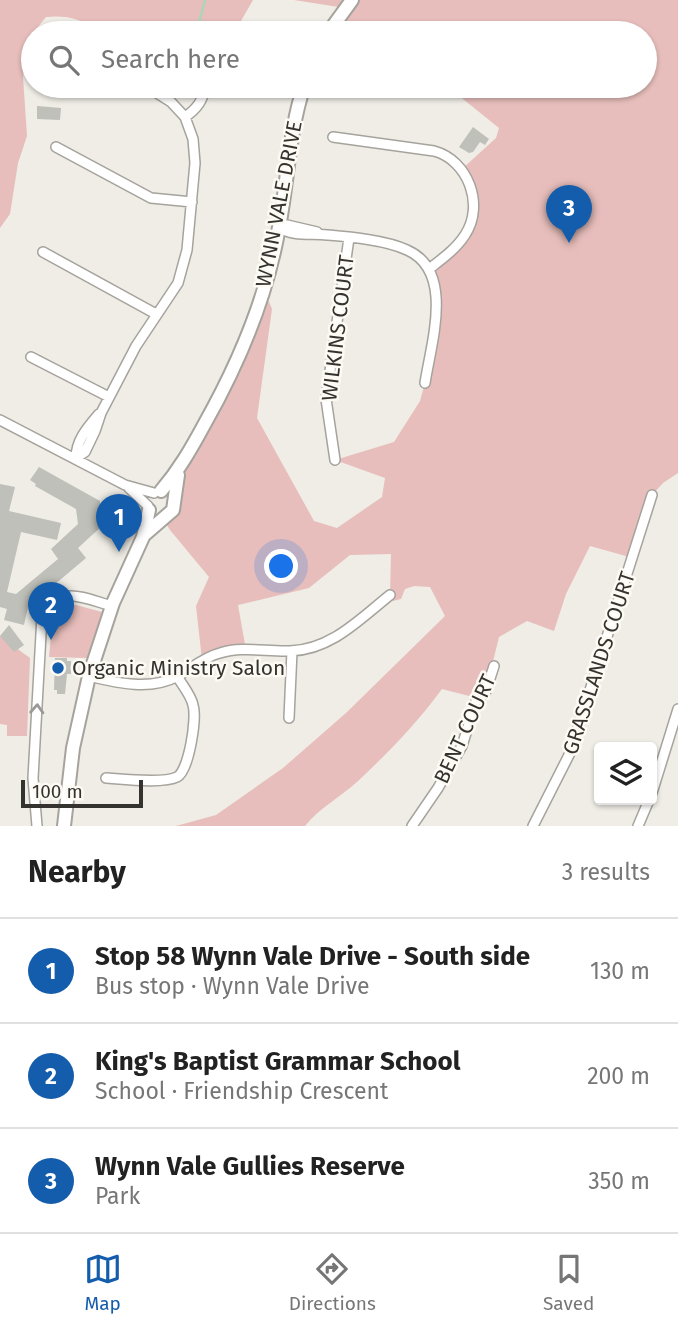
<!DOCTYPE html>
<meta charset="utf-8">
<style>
:root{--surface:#fff;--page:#f2f2f2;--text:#222;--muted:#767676;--line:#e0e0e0;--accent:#145cac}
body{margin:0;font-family:"Fira Sans",sans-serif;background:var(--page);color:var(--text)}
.controls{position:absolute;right:21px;bottom:21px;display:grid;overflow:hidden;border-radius:7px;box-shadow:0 2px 5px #0004}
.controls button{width:63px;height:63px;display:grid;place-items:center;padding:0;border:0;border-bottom:2px solid var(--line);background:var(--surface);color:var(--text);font:35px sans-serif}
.scale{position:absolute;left:21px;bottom:18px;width:122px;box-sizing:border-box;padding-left:7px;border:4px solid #343330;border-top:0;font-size:19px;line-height:24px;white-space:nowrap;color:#343330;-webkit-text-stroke:5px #fdfaf3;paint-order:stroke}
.you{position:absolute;left:282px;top:567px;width:24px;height:24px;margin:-18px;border:5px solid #fff;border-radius:50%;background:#1a73e8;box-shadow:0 0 0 10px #1a73e833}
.badge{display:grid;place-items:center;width:46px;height:46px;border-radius:50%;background:var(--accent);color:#fff;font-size:23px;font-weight:700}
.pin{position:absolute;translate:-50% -58px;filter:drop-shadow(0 2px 4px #0008)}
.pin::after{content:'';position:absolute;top:37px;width:24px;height:21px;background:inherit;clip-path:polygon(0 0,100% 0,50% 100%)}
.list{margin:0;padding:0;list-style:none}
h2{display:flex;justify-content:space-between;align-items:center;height:91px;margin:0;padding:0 28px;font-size:30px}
h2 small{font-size:23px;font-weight:400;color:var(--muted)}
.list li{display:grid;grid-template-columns:46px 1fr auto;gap:21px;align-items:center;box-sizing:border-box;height:105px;padding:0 28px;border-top:2px solid var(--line)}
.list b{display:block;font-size:26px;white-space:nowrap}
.list p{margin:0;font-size:23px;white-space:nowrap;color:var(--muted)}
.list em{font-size:23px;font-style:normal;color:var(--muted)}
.icon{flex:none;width:38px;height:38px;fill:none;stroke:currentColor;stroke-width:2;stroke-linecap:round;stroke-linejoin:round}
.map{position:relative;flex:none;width:678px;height:826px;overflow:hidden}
.search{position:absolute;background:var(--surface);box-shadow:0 2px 5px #0004;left:21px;right:21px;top:21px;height:77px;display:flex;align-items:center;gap:18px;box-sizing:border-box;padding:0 24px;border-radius:38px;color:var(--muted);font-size:26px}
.sheet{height:406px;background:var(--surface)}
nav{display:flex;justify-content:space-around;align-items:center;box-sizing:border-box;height:98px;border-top:2px solid var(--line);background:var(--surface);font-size:19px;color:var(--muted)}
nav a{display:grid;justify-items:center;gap:4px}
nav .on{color:var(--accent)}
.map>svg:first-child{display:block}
</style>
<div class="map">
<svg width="678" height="826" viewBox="0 0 678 826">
<rect width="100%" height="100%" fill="#efede6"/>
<!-- green -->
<path fill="#e7bebb" d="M0,0H253L234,33H97C86,18 63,15 46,17L33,33L28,48L23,77L27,136L18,163L10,214L0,228Z
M294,0H678V473L663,483L652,495L633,558L590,546L566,594L554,631L527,621L499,637L485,694L477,698L442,689C417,723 389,752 358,781C341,797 320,807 305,826H176L216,815L283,768L346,713L445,616L430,587L414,586L405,589L401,599L393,601L390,595L391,554L350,555L309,588L238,605L246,650L202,660L196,606L209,577L170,530L162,517H166L174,491L264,290L272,309L257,418L314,521L337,528L382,497L385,478L335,460L394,442L420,401L425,383L436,306L429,269L454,248L473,209L462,169L496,138L499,128L458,95L392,86H645V33H328L345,8Z
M76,605L102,612L87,658L49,657L53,614L65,607Z
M0,636L30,658L27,736H7V725L0,724Z"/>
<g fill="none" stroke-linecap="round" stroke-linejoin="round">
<!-- stream -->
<path stroke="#a9d7b8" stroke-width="2.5" d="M198,27L205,0"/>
</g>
<!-- building -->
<path fill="#bec0b9" d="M37,106L61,108L60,120L37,119Z
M473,127L489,139L485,145L480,142L473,152L469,153L459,147Z
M39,467L100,501V506L110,505L116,513L78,548L86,558L28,607L24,625L4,620L7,609L0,607V484L15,487L9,511L61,523L57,540L21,532L7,592L16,594L58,559L51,549L78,524L76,509L35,486L36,484L30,480Z
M9,625L24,645L14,652L0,636Z
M55,658H67V661H71V674H67L65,694H57V690H54Z"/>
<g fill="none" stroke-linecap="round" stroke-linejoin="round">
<!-- minor casing -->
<g stroke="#a6a39d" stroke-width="12">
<path id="minor" d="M185,117C198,108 202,101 206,86
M333,137L434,151C468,160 485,205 465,235C456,249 442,259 429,269
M56,147L151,198L192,202
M279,227C293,237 311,233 327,235C350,237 386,240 407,250C455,271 431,343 425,383
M279,227L287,225L317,232
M43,252L156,314
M31,357L109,397
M0,420L125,485L154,493
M76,458L85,452L95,431L101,413L136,346L178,283L187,250L195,163L193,139L185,117L171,102L146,86
M76,458C76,440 88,427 99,414
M335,460L326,399L349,238
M129,488L148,506
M89,676C118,683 150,691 178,676C192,668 204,657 220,653C242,646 267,652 290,651C331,650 360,619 390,595
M289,718L292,651
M106,778C122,779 163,784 177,777C189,771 197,718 193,705C191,695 182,685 177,676
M652,793L678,709
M37,826L33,778L42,616C60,584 83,598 112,606
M412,826L438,788L462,746L477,698L485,694L494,666
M533,826L570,753L652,495
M638,826L649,800"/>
</g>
<!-- secondary casing -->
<g stroke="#a6a39d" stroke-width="16">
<path id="secondary" d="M328,33L352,0
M161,491C179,470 191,449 204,425C239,363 267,297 279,227C288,180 289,131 304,86
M143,536L173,510L178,475
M64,826L73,748L89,676L113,603L143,537L149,510"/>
</g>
<!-- minor -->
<use href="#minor" stroke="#fff" stroke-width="9"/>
<!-- secondary -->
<use href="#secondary" stroke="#fff" stroke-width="12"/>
</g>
<!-- one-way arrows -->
<defs><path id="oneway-chevron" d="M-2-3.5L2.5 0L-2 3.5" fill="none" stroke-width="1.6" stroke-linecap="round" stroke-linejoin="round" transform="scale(1.75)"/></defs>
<use stroke="#9a9998" href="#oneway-chevron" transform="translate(37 709) rotate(-87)"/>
<!-- markers -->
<circle fill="#145cac" stroke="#fdfaf3" stroke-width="2.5" cx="58" cy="668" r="7"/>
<g text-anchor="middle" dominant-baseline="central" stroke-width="5" stroke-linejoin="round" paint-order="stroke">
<!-- street labels -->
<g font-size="21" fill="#343330" stroke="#fdfaf3">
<text transform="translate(279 204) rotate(-79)">WYNN VALE DRIVE</text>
<text transform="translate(338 328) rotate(-83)">WILKINS COURT</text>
<text transform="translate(599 663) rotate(-72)">GRASSLANDS COURT</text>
<text transform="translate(465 729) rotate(-65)">BENT COURT</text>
</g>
<!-- poi labels -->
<g font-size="21" fill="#343330" stroke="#fdfaf3" text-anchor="start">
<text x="72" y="668">Organic Ministry Salon</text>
</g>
</g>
</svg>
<div class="controls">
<button><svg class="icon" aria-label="layers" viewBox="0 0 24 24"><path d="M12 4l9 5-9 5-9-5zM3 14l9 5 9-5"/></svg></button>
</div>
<div class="scale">100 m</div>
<div class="you"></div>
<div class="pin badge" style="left:119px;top:552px">1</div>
<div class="pin badge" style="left:51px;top:640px">2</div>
<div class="pin badge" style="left:569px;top:243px">3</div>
<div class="search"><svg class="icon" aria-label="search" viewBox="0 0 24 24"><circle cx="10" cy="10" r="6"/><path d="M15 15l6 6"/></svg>Search here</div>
</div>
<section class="sheet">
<h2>Nearby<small>3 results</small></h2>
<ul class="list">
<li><span class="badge">1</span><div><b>Stop 58 Wynn Vale Drive - South side</b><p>Bus stop · Wynn Vale Drive</p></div><em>130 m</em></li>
<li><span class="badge">2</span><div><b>King's Baptist Grammar School</b><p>School · Friendship Crescent</p></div><em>200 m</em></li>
<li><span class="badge">3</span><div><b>Wynn Vale Gullies Reserve</b><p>Park</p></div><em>350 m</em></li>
</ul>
</section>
<nav>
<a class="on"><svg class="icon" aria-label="map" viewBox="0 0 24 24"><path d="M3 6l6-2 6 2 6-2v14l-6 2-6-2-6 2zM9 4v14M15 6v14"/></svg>Map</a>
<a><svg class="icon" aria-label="directions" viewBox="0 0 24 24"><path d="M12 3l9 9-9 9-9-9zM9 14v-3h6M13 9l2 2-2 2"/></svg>Directions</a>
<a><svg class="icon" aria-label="saved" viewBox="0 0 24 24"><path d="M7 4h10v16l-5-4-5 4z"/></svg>Saved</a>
</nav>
